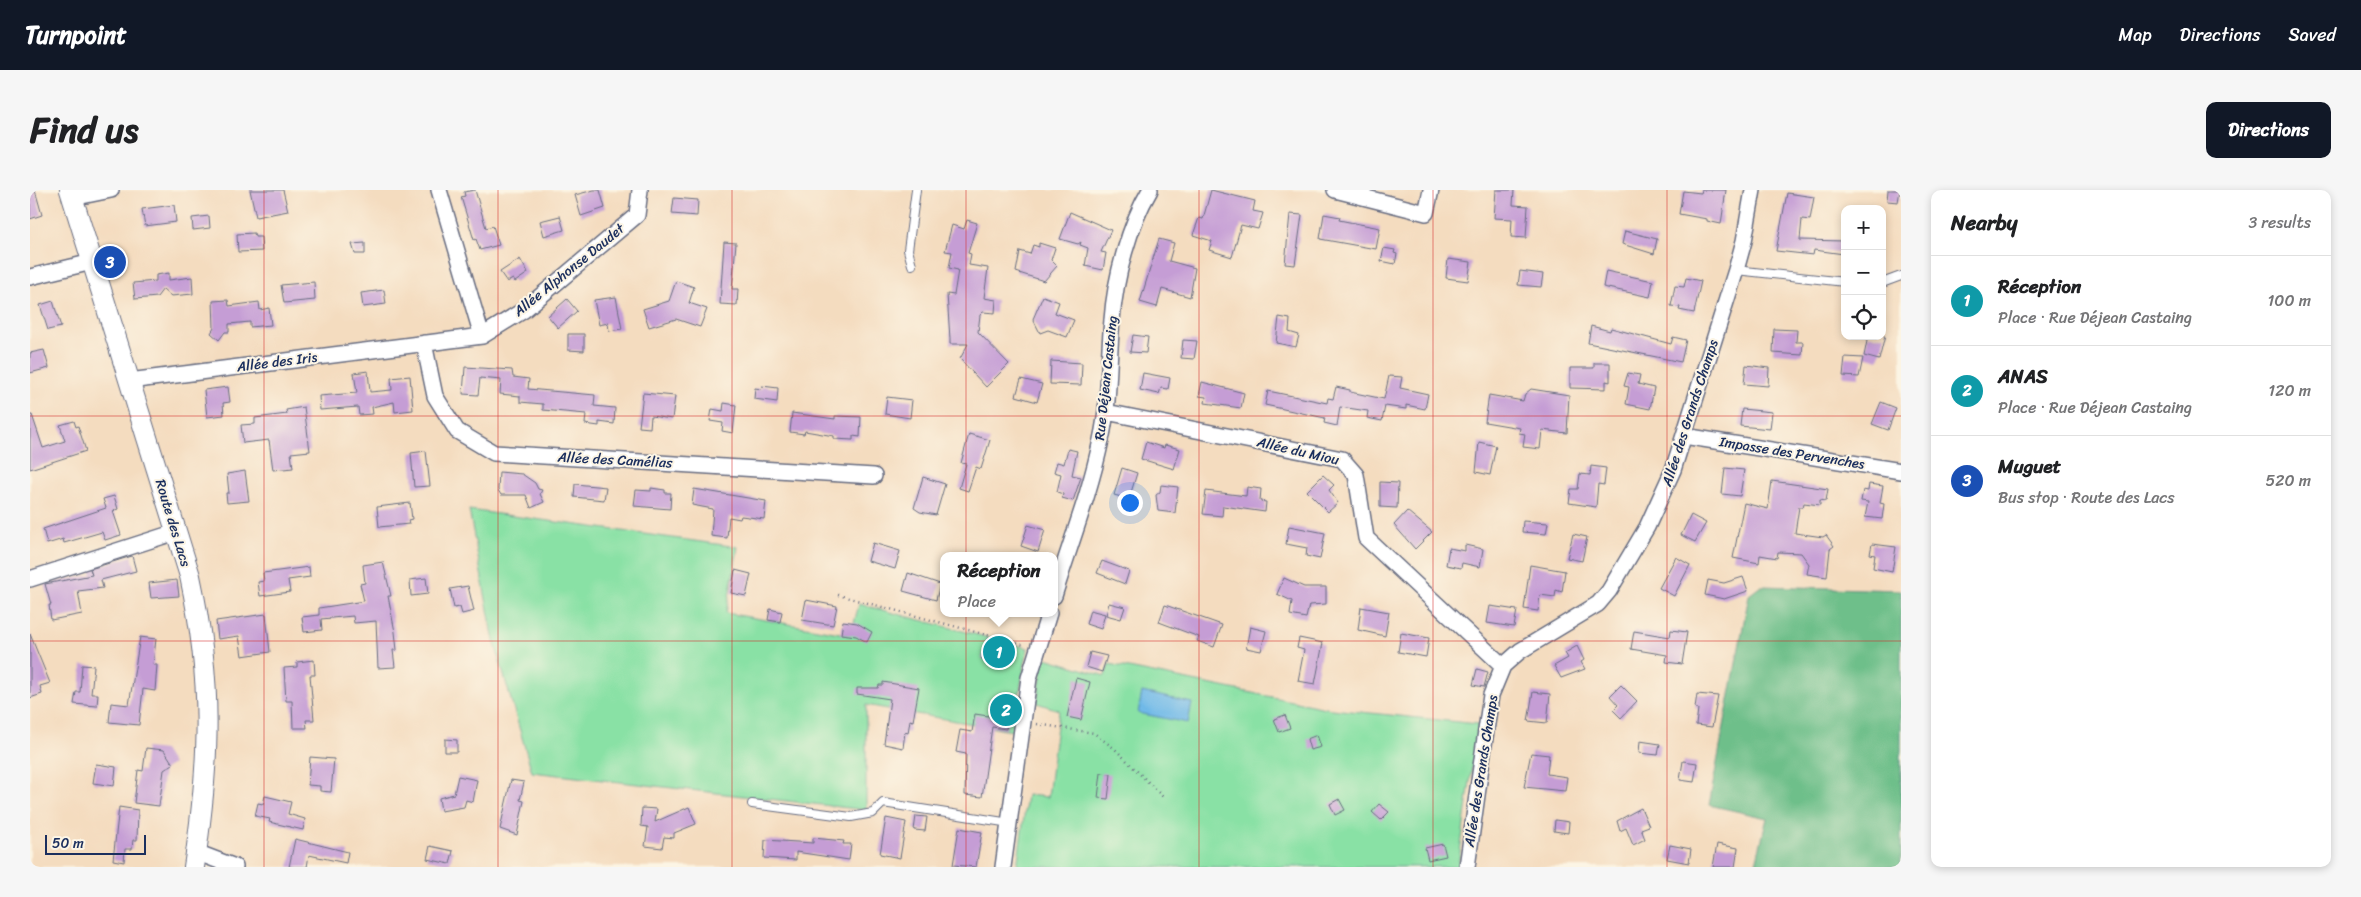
<!DOCTYPE html>
<meta charset="utf-8">
<style>
:root{--surface:#fff;--page:#f6f6f6;--text:#202124;--muted:#757577;--line:#e0e0e0;--accent:#111827}
body{margin:0;font-family:Sriracha,sans-serif;background:var(--page);color:var(--text)}
.controls{position:absolute;right:15px;top:15px;display:grid;overflow:hidden;border-radius:10px;box-shadow:0 2px 8px #0003}
.controls button{width:45px;height:45px;display:grid;place-items:center;padding:0;border:0;border-bottom:1px solid var(--line);background:var(--surface);color:var(--text);font:25px sans-serif}
.scale{position:absolute;left:15px;bottom:12px;width:101px;box-sizing:border-box;padding-left:5px;border:2px solid #1b2f5e;border-top:0;font-size:14px;line-height:18px;white-space:nowrap;color:#1b2f5e;-webkit-text-stroke:4px #fcf5e5;paint-order:stroke}
.you{position:absolute;left:1099px;top:312px;width:18px;height:18px;margin:-12px;border:4px solid #fff;border-radius:50%;background:#1a73e8;box-shadow:0 0 0 8px #1a73e833}
.badge{display:grid;place-items:center;width:32px;height:32px;border-radius:50%;background:var(--accent);color:#fff;font-size:16px;font-weight:700}
.pin{position:absolute;translate:-50% -50%;border:2px solid #fff;box-shadow:0 1px 5px #0006}
.popup{position:absolute;left:910px;top:362px;width:118px;height:65px;box-sizing:border-box;display:grid;place-content:center;border-radius:10px;background:var(--surface);filter:drop-shadow(0 1px 4px #0005);font-size:16px;white-space:nowrap;color:var(--muted)}
.popup b{font-size:19px;color:var(--text)}
.popup::after{content:'';position:absolute;left:50%;top:100%;margin-left:-10px;border:10px solid transparent;border-top-color:var(--surface)}
.list{margin:0;padding:0;list-style:none}
h2{display:flex;justify-content:space-between;align-items:center;height:65px;margin:0;padding:0 20px;font-size:21px}
h2 small{font-size:16px;font-weight:400;color:var(--muted)}
.list li{display:grid;grid-template-columns:32px 1fr auto;gap:15px;align-items:center;box-sizing:border-box;height:90px;padding:0 20px;border-top:1px solid var(--line)}
.list b{display:block;font-size:19px;white-space:nowrap}
.list p{margin:0;font-size:16px;white-space:nowrap;color:var(--muted)}
.list em{font-size:16px;font-style:normal;color:var(--muted)}
.icon{flex:none;width:28px;height:28px;fill:none;stroke:currentColor;stroke-width:2;stroke-linecap:round;stroke-linejoin:round}
.map{position:relative;flex:none;width:1871px;height:677px;overflow:hidden;border-radius:10px}
header{display:flex;align-items:center;gap:30px;box-sizing:border-box;height:70px;padding:0 25px;background:var(--accent);color:#fff}
header strong{font-size:24px}
nav{display:flex;gap:28px;margin-inline-start:auto;font-size:18px}
.intro{display:flex;align-items:center;justify-content:space-between;box-sizing:border-box;height:120px;padding:0 30px}
h1{margin:0;font-size:35px}
.button{padding:12px 22px;border-radius:10px;background:var(--accent);color:#fff;font-size:18px;font-weight:700}
main{display:flex;gap:30px;padding:0 30px}
aside{flex:1;background:var(--surface);border-radius:10px;box-shadow:0 2px 8px #0003}
.map>svg:first-child{display:block}
</style>
<header>
<strong>Turnpoint</strong>
<nav><a>Map</a><a>Directions</a><a>Saved</a></nav>
</header>
<div class="intro"><h1>Find us</h1><a class="button">Directions</a></div>
<main>
<div class="map">
<svg width="1871" height="677" viewBox="0 0 1871 677">
<rect width="100%" height="100%" fill="#fcf5e5"/>
<filter id="ink" filterUnits="userSpaceOnUse"><feTurbulence type="fractalNoise" baseFrequency=".02" numOctaves="2"/><feDisplacementMap in="SourceGraphic" scale="10" xChannelSelector="R" yChannelSelector="G"/><feConvolveMatrix kernelMatrix="1 2 1 2 8 2 1 2 1" color-interpolation-filters="sRGB"/></filter>
<filter id="wash" filterUnits="userSpaceOnUse"><feTurbulence type="fractalNoise" baseFrequency=".0096" numOctaves="4" result="noise"/><feDisplacementMap in="SourceGraphic" scale="20" xChannelSelector="R" yChannelSelector="G"/><feGaussianBlur stdDeviation="1.12" result="paint"/><feColorMatrix in="noise" values="0 0 0 0 0 0 0 0 0 0 0 0 0 0 0 0 0 1.4 0 .05"/><feComposite in="paint" operator="in"/></filter>
<g filter="url(#wash)">
<rect width="100%" height="100%" fill="#f4dcbf"/>
<!-- green -->
<path fill="#89e1a5" stroke="#528882" d="M439,320L708,357L696,423L821,445L829,414L998,458L982,541L836,515V620L502,582L464,451Z
M1016,468L1075,486L1079,474L1301,519L1448,534L1428,677H987L997,605L1018,607L1029,520L1007,513L1012,479Z"/>
<!-- forest -->
<path fill="#6ebf8a" stroke="#447774" d="M1731,396L1871,400V677H1725L1737,628L1679,615L1719,405Z"/>
<!-- water -->
<path fill="#70b9e8" stroke="#4674a3" d="M1112,502L1162,513L1158,533L1108,523Z"/>
<g id="blocks">
<!-- building -->
<path fill="#c59dd5" d="M0,0H5L12,25L0,29Z
M220,0H253L258,21L226,27Z
M445,0L456,38L463,36L469,55L450,60L446,49L444,50L431,7L435,6L434,2Z
M564,0H570L575,18L551,26L545,5Z
M1181,0L1225,11L1223,21L1233,23L1228,39L1211,35L1202,67L1179,60L1182,51L1163,45L1169,28L1173,29Z
M1466,0H1484L1483,15L1498,16L1496,48L1481,47L1482,29L1464,28Z
M1672,0H1696L1691,34L1677,31V29L1649,24L1653,1L1671,3Z
M1858,0H1870L1868,12L1857,11Z
M1757,3L1784,7L1780,30L1772,29L1770,50L1815,51L1814,64L1784,60L1783,65L1746,61Z
M644,8L668,10L667,26L642,24Z
M144,15L146,32L115,36L112,19Z
M1040,22L1081,40L1071,62L1076,63L1073,80L1055,76L1058,58L1050,55L1051,52L1048,54L1030,49Z
M1260,24L1272,25L1265,75L1255,74Z
M1294,24L1310,27L1309,30L1350,38L1346,59L1290,49Z
M179,26L180,38L163,40L162,28Z
M530,26L534,40L514,46L510,31Z
M937,30L947,33L938,63L941,64L939,75L958,78L954,108L966,110L965,123L953,122L950,125L948,142L979,174L956,197L930,169L938,154H920V149L917,104L924,105L928,80L919,78L922,62L915,61L922,35L934,39Z
M1595,41L1627,49L1624,64L1592,54Z
M224,43L225,47H231L232,61L208,62L207,44Z
M1129,49L1144,53L1139,71L1165,78L1160,107L1132,99L1127,117L1110,112Z
M694,52L706,53L702,99H708L707,115L690,114Z
M335,53V64H325L322,54Z
M1009,53L1025,58L1021,70L1027,76L1014,91L986,82L990,61L1000,64L1003,55L1009,57Z
M1354,58L1365,60L1364,63L1367,64L1365,74L1351,71Z
M490,69L498,83L485,92L483,89L477,92L470,82Z
M1418,69L1441,72L1438,91L1416,88Z
M1490,81L1513,84L1511,97L1488,95Z
M1576,81L1623,91L1620,107L1573,97Z
M139,83V90L162,87L163,104L141,106L133,99L127,107L105,109L103,93L126,91V85Z
M1656,88L1671,91L1664,123L1649,120L1650,117L1641,116L1645,96L1654,97Z
M646,91L664,97L659,113L677,119L670,137L646,129L619,137L613,119L639,111Z
M284,92L285,110L254,113L251,95Z
M354,100L356,114L333,117L331,103Z
M1013,106L1029,112L1025,123L1044,130L1037,147L1018,140L1010,143L1003,129Z
M586,107L592,139L579,141L578,133L569,135L564,110Z
M537,109L547,121L528,138L518,126Z
M198,110L199,116L229,112L230,120L239,118L241,135L220,137V132L199,134V142H195L189,150L181,143L184,138L183,111Z
M23,111L31,137L18,140L10,115Z
M1249,127L1260,129L1259,142L1269,145L1266,157L1246,153Z
M1561,136L1580,141L1581,138L1641,154L1643,147L1656,150L1651,172L1558,153Z
M1744,139L1767,140L1766,152H1773L1772,165L1743,163Z
M538,144H554V161L538,160Z
M1103,145L1118,147L1116,163L1100,162Z
M1838,146H1855L1849,170L1834,166Z
M1153,150L1167,151L1164,169L1151,168Z
M14,160L19,178L0,183V163Z
M1815,167L1833,168L1829,187L1813,186Z
M1021,171L1052,173L1051,195L1020,194Z
M1564,173H1580V192L1576,191V199L1540,198V178H1564Z
M1716,175L1739,178L1738,196L1714,194Z
M435,177L482,180L483,187L499,189L498,199L565,205L564,216L585,218L584,234L569,232V236L555,234L556,224L513,220V214L490,212V206L470,204L471,190L450,188L448,205L433,204Z
M338,181L340,202L362,200L361,188L380,186L383,220L365,222L364,212L342,217L343,224L329,225L328,217L290,220L289,206L327,203L324,183Z
M1113,183L1140,188L1138,199L1131,198L1129,204L1110,200Z
M1598,183L1610,185L1608,194L1624,198L1620,219L1596,214L1599,197L1594,196Z
M1359,186L1372,187L1370,198L1398,204L1395,219L1376,215V219L1355,216L1352,231L1337,228L1338,221L1310,217L1307,236L1294,233L1295,228L1235,215L1238,201L1297,213L1298,208L1303,209L1306,197L1320,200V202L1354,209Z
M991,189L1012,194L1007,212L986,206Z
M1172,192L1214,203L1211,218L1175,213L1176,207L1169,206Z
M732,196L748,198L747,212L724,209L725,198L731,199Z
M198,197L200,212L193,213L194,225L177,227L174,200Z
M1501,199L1539,205L1537,243L1512,240L1510,259L1493,257L1495,244L1489,243L1490,238L1455,232L1459,205L1493,211L1495,204Z
M613,203L645,206L642,229L621,226L620,238L609,237Z
M857,207L882,210L880,228L855,224Z
M1851,212L1866,218L1858,240L1842,234Z
M694,213L706,215L703,243L692,241L693,233L680,231L682,219L693,221Z
M274,217L280,261L261,263L263,278L243,280L239,250L213,253L211,235L225,234V228L257,224L256,220Z
M1712,219L1742,222L1740,239L1710,236Z
M762,223L805,229V226L831,227L830,247L823,246V250L804,249V246L775,241L774,244L760,242Z
M0,225H2L13,258L35,251L30,235L44,231L46,237L48,236L56,261L0,279Z
M939,244L960,250L951,279L946,277L938,301L929,298L936,274L931,273Z
M1116,252L1134,258L1135,255L1150,259L1144,279L1111,269Z
M1449,252L1466,256L1460,285L1446,282Z
M1038,259L1047,261L1042,285L1051,287L1043,311L1032,308L1033,304L1027,302L1031,284L1024,282L1027,272L1034,274Z
M396,261L400,296L384,297L381,263Z
M1561,276L1576,278L1574,295L1568,294L1566,317L1539,313L1541,299H1548L1550,284L1560,285Z
M1092,278L1107,283L1099,309L1084,305Z
M1695,278L1714,280L1710,306L1692,304Z
M215,281L219,311L197,313L196,303H199L197,284Z
M469,282L492,284L505,293L508,299L512,300L510,304L514,312L501,318L496,305H471L468,300Z
M1293,285L1304,295L1299,300L1308,313L1298,322L1277,301Z
M893,287L915,294L906,325L890,322L884,318Z
M1742,291L1798,299L1796,311L1790,310V315L1774,313L1773,317H1769L1765,343L1793,347L1796,345L1804,356L1800,359L1797,387L1777,384L1779,374L1771,363L1748,362L1747,368L1730,365L1729,373L1703,368L1714,313L1738,319Z
M1350,292L1368,293L1367,318L1350,317Z
M545,294L576,297L574,310L544,307Z
M1839,294L1853,296L1850,313L1854,314L1852,329L1835,327L1838,312L1831,311L1833,300L1838,301Z
M1131,295L1148,297L1145,323L1128,321L1126,305L1130,302Z
M1217,297L1231,299L1230,311L1236,312L1235,322L1193,316L1192,326L1173,324L1176,301L1216,306Z
M621,298L635,300V303H641L640,319L604,316L606,300L621,301Z
M664,299L736,311L734,329L711,326L710,329L699,327L697,348L681,346L683,319L662,315Z
M84,306L88,319L83,321L91,345L75,350L72,342L34,353L33,349L17,354L13,339L76,318L73,309Z
M380,313L382,329L378,330L379,334L349,337L347,317Z
M1377,321L1402,342L1385,359L1364,335Z
M1661,325L1676,333L1665,352L1651,345Z
M1493,331L1518,333L1516,344L1492,342Z
M998,335L1015,340L1008,362L991,356Z
M1259,336L1295,343L1290,369L1276,366L1277,358L1256,354Z
M1543,344L1557,347L1552,371L1537,368Z
M843,353L870,361L865,379L838,371Z
M1842,354L1866,357L1862,382L1843,378L1845,365L1840,364Z
M1435,355L1453,359L1450,377L1432,373L1431,378L1416,375L1419,358L1435,361Z
M102,366L106,381L71,390L73,398L48,401L52,424L21,430L19,415H21L15,394L62,385L60,379Z
M1646,367L1660,375L1644,406L1629,398Z
M1072,371L1099,381L1095,394L1067,383Z
M353,372L361,406H358L365,442L367,460H363L365,477L348,478L346,431L324,433L323,426L291,429L292,440L274,442L272,427L289,425V418L334,411L330,394L335,393L333,375Z
M1500,375L1535,381L1532,402L1526,400L1525,407L1510,405L1508,421L1494,419Z
M279,377L280,387L258,390L260,402L230,406L228,392L234,391L233,383Z
M705,380L721,384L716,406L701,403Z
M878,383L910,394L906,410L873,401Z
M1713,387L1718,401L1694,409L1675,405L1678,390L1694,393Z
M396,388L398,404L381,406L380,390Z
M1254,388L1274,397H1296V414L1279,415L1276,428L1260,425L1262,411L1247,404Z
M147,390L149,406L121,408L119,393Z
M438,396L444,421L432,424L430,417L424,418L420,399Z
M776,410L807,416L803,435L772,430Z
M1079,413L1095,417L1091,429L1076,425Z
M1135,415L1192,435L1184,457L1167,451L1169,447L1129,432Z
M1460,416L1487,420L1484,437L1457,433Z
M1331,417L1359,422L1355,446L1328,440Z
M740,419L752,422L750,432L738,430Z
M1060,420L1075,424L1071,439L1056,434Z
M236,424L240,462L212,466L209,446L188,449L186,431Z
M813,431L827,433L842,442L837,452L826,446L811,444Z
M1220,437L1236,441L1231,461L1216,458Z
M1641,440L1657,442L1652,474L1636,472L1637,465L1601,459L1604,441L1640,447Z
M1371,443L1399,448L1396,467L1368,462Z
M0,444L20,493L10,496L12,504L0,508Z
M110,447L126,449L123,475H127L125,501L113,499L109,535L79,532L81,513L99,515Z
M1269,448L1293,453L1285,494L1268,491L1274,460L1267,458Z
M958,449L985,456L980,472L968,468L967,474L952,469Z
M1547,456L1554,470L1551,472L1555,479L1531,488L1524,476L1538,468L1535,463Z
M1060,462L1077,466L1072,482L1056,477Z
M284,470L285,485H280L284,530H276L277,538H263L262,511H256L254,478L267,477V472Z
M52,475L64,476L61,504H68L67,516L44,514L46,502H50Z
M1447,479L1458,482L1454,497L1443,495Z
M1046,488L1060,492L1051,530L1037,527Z
M853,492L889,498L883,531L880,530L878,543L875,542L873,558L854,554L860,509L827,504V498H848L849,495H853Z
M1591,495L1607,511L1591,528L1583,520L1588,515L1580,506Z
M1503,502L1520,504L1517,533L1498,531Z
M1667,504L1688,506L1682,537L1666,535L1668,519L1665,518Z
M945,524L978,529L976,539L962,537L952,607L935,605L936,564L926,562L930,540L942,542Z
M1255,525L1260,538L1249,542L1244,529Z
M1287,545L1291,557L1280,560L1277,549Z
M415,549L427,550V562H415Z
M1610,551L1630,554L1628,565L1609,563Z
M116,558L134,560L143,574L134,580L129,616L104,613L108,580L113,581Z
M1501,563L1519,565L1517,584L1537,587L1535,601L1494,597Z
M280,567L304,569L301,602L290,601V596L278,595Z
M1653,571L1667,573L1664,592L1650,590Z
M66,574L86,577L84,596L63,593Z
M1071,583L1081,584L1078,609L1068,608Z
M428,586L447,590L443,612L436,610L434,617L411,621L409,608L424,604Z
M481,590L494,592L490,610L494,611L487,645L470,639Z
M235,606L261,612L258,624L275,629L273,640L239,632L240,629L225,626L228,613L233,614Z
M1309,609L1315,620L1305,625L1300,614Z
M1349,614L1359,622L1351,630L1342,622Z
M89,617L108,620L107,650H103L102,659H95L94,672L83,670Z
M659,617L666,634L644,643V648L634,647L632,658L615,656L618,637L611,636L612,618L627,619L625,632Z
M1611,618L1619,636L1611,639L1615,649L1603,655L1596,638L1590,641L1587,631Z
M886,626L897,627L895,641L884,640Z
M856,628L876,632L870,668L850,664Z
M1525,630L1539,632L1538,643L1524,641Z
M929,638L952,642L946,677L923,675Z
M783,648L814,651L813,654H821L819,670L766,662V670L734,668L735,650L783,653Z
M265,649L318,662L316,673L279,665L277,677H259Z
M1413,654L1416,666L1398,670L1395,658Z
M1687,654L1708,658L1705,677H1683Z
M1640,655L1661,659L1659,673L1637,669Z
M400,656L423,661L420,674L397,669Z"/>
</g>
</g>
<g filter="url(#ink)">
<use href="#blocks" fill-opacity="0" stroke="#676c80" stroke-width="1"/>
<g fill="none" stroke-linecap="round" stroke-linejoin="round">
<!-- lane casing -->
<g stroke="#676c80" stroke-width="10">
<path id="lane" d="M882,75L878,60L886,0
M1706,80L1815,92
M1852,93L1871,86
M722,614L821,627L843,623L853,613L980,633"/>
</g>
<!-- street casing -->
<g stroke="#676c80" stroke-width="18">
<path id="street" d="M409,0L452,146L494,120L607,25L610,0
M1305,0L1396,23L1401,0
M42,8L81,0
M0,87L62,72
M394,153L405,206L427,241L464,263L844,286
M99,191L452,146
M1076,222L1312,269L1326,285L1336,348L1473,476
M1654,246L1871,281
M0,389L146,342
M1024,406C1040,354 1060,303 1071,250C1080,211 1078,170 1082,130C1085,89 1099,35 1120,0
M166,662L205,677
M973,677L999,488L1019,423
M1437,677L1461,505L1473,476L1490,461L1568,414L1579,401L1617,337L1643,280L1706,80L1714,51L1723,0"/>
</g>
<!-- secondary casing -->
<g stroke="#676c80" stroke-width="22">
<path id="secondary" d="M40,0L160,386C183,492 180,571 164,677"/>
</g>
<!-- path -->
<path stroke="#676c80" stroke-width="2.5" stroke-dasharray="1 4" stroke-linecap="butt" d="M808,405L994,455
M1007,534L1064,543L1085,559L1134,608"/>
<!-- lane -->
<use href="#lane" stroke="#fff" stroke-width="8"/>
<!-- street -->
<use href="#street" stroke="#fff" stroke-width="15"/>
<!-- secondary -->
<use href="#secondary" stroke="#fff" stroke-width="20"/>
</g>
</g>
<!-- grid -->
<path fill="none" stroke="#d62828" stroke-width="1" stroke-opacity="0.55" d="M234,0V677M468,0V677M702,0V677M936,0V677M1169,0V677M1403,0V677M1637,0V677M0,226H1871M0,451H1871"/>
<g text-anchor="middle" dominant-baseline="central" stroke-width="4" stroke-linejoin="round" paint-order="stroke">
<!-- street labels -->
<g font-size="14" fill="#1b2f5e" stroke="#fcf5e5">
<text transform="translate(539 80) rotate(-39)">Allée Alphonse Daudet</text>
<text transform="translate(247 172) rotate(-7)">Allée des Iris</text>
<text transform="translate(1076 188) rotate(-84)">Rue Déjean Castaing</text>
<text transform="translate(1660 223) rotate(-72)">Allée des Grands Champs</text>
<text transform="translate(1268 261) rotate(13)">Allée du Miou</text>
<text transform="translate(1762 263) rotate(9)">Impasse des Pervenches</text>
<text transform="translate(585 270) rotate(3)">Allée des Camélias</text>
<text transform="translate(143 333) rotate(73)">Route des Lacs</text>
<text transform="translate(1451 581) rotate(-81)">Allée des Grands Champs</text>
</g>
</g>
</svg>
<div class="controls">
<button>+</button>
<button>−</button>
<button><svg class="icon" aria-label="locate" viewBox="0 0 24 24"><circle cx="12" cy="12" r="6"/><path d="M12 2v4M12 18v4M2 12h4M18 12h4"/></svg></button>
</div>
<div class="scale">50 m</div>
<div class="you"></div>
<div class="pin badge" style="left:969px;top:462px;background:#0f9aa8">1</div>
<div class="popup"><b>Réception</b>Place</div>
<div class="pin badge" style="left:976px;top:520px;background:#0f9aa8">2</div>
<div class="pin badge" style="left:80px;top:72px;background:#1a4fb4">3</div>
</div>
<aside>
<h2>Nearby<small>3 results</small></h2>
<ul class="list">
<li><span class="badge" style="background:#0f9aa8">1</span><div><b>Réception</b><p>Place · Rue Déjean Castaing</p></div><em>100 m</em></li>
<li><span class="badge" style="background:#0f9aa8">2</span><div><b>ANAS</b><p>Place · Rue Déjean Castaing</p></div><em>120 m</em></li>
<li><span class="badge" style="background:#1a4fb4">3</span><div><b>Muguet</b><p>Bus stop · Route des Lacs</p></div><em>520 m</em></li>
</ul>
</aside>
</main>
